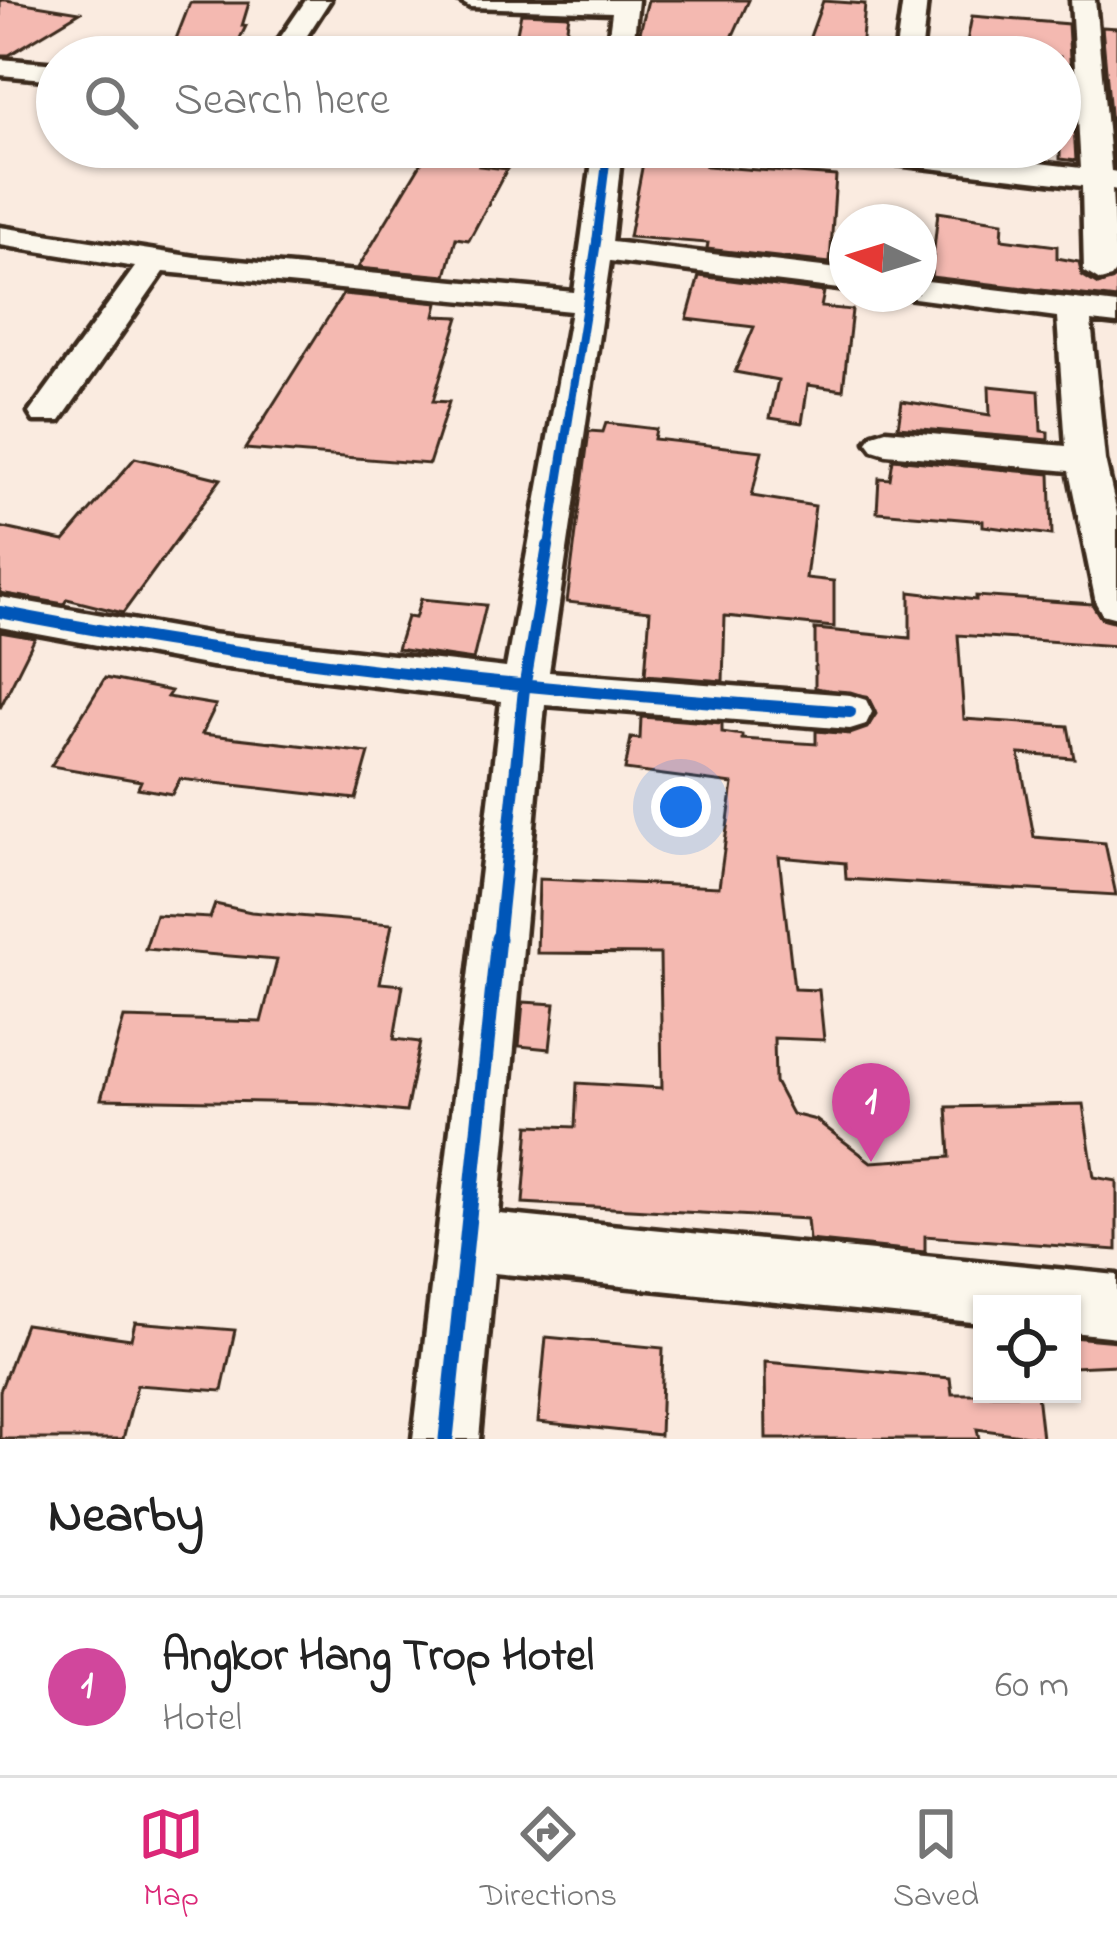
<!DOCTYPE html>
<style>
:root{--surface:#fff;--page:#f6f6f6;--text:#222;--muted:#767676;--line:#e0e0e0;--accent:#db2777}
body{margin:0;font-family:"Indie Flower",sans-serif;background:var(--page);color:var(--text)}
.controls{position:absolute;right:36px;bottom:36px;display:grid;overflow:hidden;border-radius:0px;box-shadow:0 3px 9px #0004}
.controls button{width:108px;height:108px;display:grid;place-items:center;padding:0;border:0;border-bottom:3px solid var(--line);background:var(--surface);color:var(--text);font:60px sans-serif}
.compass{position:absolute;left:829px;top:204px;width:108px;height:108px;border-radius:50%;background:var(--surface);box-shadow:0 3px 9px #0004;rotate:274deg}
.you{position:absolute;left:681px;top:807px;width:42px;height:42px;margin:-30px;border:9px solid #fff;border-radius:50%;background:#1a73e8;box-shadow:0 0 0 18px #1a73e833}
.badge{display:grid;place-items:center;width:78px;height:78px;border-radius:50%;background:var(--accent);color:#fff;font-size:39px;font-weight:700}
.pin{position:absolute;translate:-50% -99px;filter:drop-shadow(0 3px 6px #0008)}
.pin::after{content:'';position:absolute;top:63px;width:42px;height:36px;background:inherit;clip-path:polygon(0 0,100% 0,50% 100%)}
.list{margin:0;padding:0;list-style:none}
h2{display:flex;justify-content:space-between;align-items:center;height:156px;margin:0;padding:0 48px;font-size:51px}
h2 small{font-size:39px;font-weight:400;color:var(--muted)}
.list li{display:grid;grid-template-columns:78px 1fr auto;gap:36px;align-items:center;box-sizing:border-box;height:180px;padding:0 48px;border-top:3px solid var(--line)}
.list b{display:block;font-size:45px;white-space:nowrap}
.list p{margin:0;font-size:39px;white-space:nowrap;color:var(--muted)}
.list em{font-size:39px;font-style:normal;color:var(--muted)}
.icon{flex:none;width:66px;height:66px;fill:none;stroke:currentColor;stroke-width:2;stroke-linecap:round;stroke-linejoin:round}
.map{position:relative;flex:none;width:1117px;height:1439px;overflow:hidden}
.search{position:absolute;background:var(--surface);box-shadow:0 3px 9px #0004;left:36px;right:36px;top:36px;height:132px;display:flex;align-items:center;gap:30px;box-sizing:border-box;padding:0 42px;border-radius:66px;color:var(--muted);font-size:45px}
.sheet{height:336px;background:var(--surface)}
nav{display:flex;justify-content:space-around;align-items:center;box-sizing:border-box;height:168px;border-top:3px solid var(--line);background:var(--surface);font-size:33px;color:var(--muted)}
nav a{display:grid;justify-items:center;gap:6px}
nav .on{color:var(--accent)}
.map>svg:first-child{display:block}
</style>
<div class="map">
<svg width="1117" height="1439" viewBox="0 0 1117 1439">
<rect width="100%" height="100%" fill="#faebe0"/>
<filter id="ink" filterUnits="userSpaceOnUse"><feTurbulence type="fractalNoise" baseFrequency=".00833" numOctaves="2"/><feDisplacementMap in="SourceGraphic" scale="24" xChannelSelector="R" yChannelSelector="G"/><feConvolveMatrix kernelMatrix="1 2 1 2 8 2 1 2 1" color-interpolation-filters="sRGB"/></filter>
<g filter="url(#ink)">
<!-- building -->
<path fill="#f4b9b1" stroke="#3b2a1e" stroke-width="3" d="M0,0H6L80,12L9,55H0Z
M648,0H749L729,44L639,36Z
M823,1L865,4L861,51L807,45Z
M190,3H249L242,26H246L231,57H169Z
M521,13L569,15L562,57H512Z
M972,16L1068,24L1076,161L1060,159V57H964Z
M1102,27L1117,28V167H1115Z
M431,147H487L479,166L507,169L469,240L456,238L446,276L358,268Z
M646,147H711L706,166L836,176L830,263L707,249L708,243L629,237Z
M938,212L1003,222L1002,239L1057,246V258L1079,262L1082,275L1098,285L1117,277V299L931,277Z
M699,276L824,292L821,307L852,310L843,390L808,385L802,423L770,418L778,380L735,372L754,327L687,319Z
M343,294L438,303L435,316L459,317L433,401L449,402L429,464L245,449Z
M989,386L1039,391L1041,431L1048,432V440L898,427L902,401L990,415Z
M606,423L656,429L654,439L762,451L752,496L815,506L806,578L834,581V627L725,616L723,681L645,675L650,611L567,602L589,431L603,432Z
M135,458L221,479L123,613L67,599L64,604L0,593V527L64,541Z
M893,459L1050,474L1052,535L983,526V521L877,512L879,478L890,479Z
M910,592L976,600V596L1092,604L1101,618L1117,622V646L958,635L964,719L1068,726L1074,758L1019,754L1034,837L1105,843L1116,895L846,879L845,863L779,857L794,989L819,990L824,1040L774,1038L775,1082L792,1114L816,1120L871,1162L950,1157L947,1107L1083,1104L1094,1177L1117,1181V1250L925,1236V1252L809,1240L807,1219L523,1203L529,1125L575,1127L577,1083L662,1088L660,954L537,953L539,879L719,887L733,784L625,770L631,738L640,739L641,717L722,723V732L742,735V739L816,744V731L850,734L867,728L876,714L867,696L815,688V629L910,638Z
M421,599L486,605L473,660L397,649L407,617L415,618Z
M0,632L35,638L0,708Z
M105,678L171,691L167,697L216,705L202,734L369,753L356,799L180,779L172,794L138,788L141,781L51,766Z
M215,904L251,912L392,924L380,983L403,985L394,1039L420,1042L406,1112L319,1103L101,1099L124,1018L261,1022L277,960L145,949L156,915L210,918Z
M523,1002L555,1004L550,1049L519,1046Z
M135,1322L235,1330L222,1391L137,1385L123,1439H0V1391L25,1324L131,1339Z
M546,1337L663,1348L660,1435L538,1422Z
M1072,1337L1117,1341V1365L1072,1367Z
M765,1362L950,1378L952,1394H1037L1042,1438L977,1429L979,1439H766Z"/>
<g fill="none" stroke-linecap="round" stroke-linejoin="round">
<!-- minor casing -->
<g stroke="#3b2a1e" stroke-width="9">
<path id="minor" d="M306,0H330L293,57H267Z
M458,0H638L632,57H606L612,12L470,7Z
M903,0H927L921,57H895Z
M1071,0H1095L1111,171L1117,172V190L1112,189L1116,271L1111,278L1100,281L1084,271L1082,186L829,156L815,147H903L1081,168Z
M0,59L57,64V80L0,75Z
M594,147H622L612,242L847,270V290L610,261L549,672L850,695L866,700L872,712L866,724L850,729L545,705L499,1214L1117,1275V1337L1072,1332V1304H982V1323L494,1273L479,1439H413L501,701L211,666L0,627V597L211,634L506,668L571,311L164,272L60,421H34L29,413L135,267L0,245V227L195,257L574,292Z
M919,280L1117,304V324L1091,321L1105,460L1117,513V618L1102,614L1096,603L1069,471L886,454L873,450L867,442L873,434L886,430L1066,446L1057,317L907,297L905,294H919Z"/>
</g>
<!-- minor -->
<use href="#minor" fill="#fbf7ec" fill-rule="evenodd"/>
<!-- cycleway-far3 casing -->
<g stroke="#fbf7ec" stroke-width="12">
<path id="cycleway-far3" d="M596,242L608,147"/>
</g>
<!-- cycleway-far2 casing -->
<g stroke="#fbf7ec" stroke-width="15">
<path id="cycleway-far2" d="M548,549L597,239"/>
</g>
<!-- cycleway-far1 casing -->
<g stroke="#fbf7ec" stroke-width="20">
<path id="cycleway-far1" d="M0,612C281,667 565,692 850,712
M498,941L524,689L548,546"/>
</g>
<!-- cycleway casing -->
<g stroke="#fbf7ec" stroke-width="22">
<path id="cycleway" d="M446,1439L498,938"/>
</g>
<!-- cycleway-far3 -->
<use href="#cycleway-far3" stroke="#0057b8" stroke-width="8"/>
<!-- cycleway-far2 -->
<use href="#cycleway-far2" stroke="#0057b8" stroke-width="9"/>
<!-- cycleway-far1 -->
<use href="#cycleway-far1" stroke="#0057b8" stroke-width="12"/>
<!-- cycleway -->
<use href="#cycleway" stroke="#0057b8" stroke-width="15"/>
</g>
</g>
</svg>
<div class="controls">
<button><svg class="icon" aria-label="locate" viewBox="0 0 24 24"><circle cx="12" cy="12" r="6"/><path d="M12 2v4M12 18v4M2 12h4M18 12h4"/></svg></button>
</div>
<svg class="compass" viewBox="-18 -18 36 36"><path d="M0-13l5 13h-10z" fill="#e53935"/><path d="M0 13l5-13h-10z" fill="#767676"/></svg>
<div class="you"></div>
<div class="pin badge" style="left:871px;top:1162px;background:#d1479c">1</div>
<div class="search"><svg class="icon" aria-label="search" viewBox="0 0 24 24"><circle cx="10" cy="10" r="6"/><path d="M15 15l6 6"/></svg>Search here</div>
</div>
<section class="sheet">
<h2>Nearby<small></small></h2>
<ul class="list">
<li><span class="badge" style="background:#d1479c">1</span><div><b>Angkor Hang Trop Hotel</b><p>Hotel</p></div><em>60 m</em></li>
</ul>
</section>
<nav>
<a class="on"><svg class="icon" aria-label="map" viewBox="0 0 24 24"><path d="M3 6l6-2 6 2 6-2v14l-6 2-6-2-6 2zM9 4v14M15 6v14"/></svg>Map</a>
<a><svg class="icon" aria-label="directions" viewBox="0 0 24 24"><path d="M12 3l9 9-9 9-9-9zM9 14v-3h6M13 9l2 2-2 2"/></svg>Directions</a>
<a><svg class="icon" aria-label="saved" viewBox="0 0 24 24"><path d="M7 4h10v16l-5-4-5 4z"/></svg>Saved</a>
</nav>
